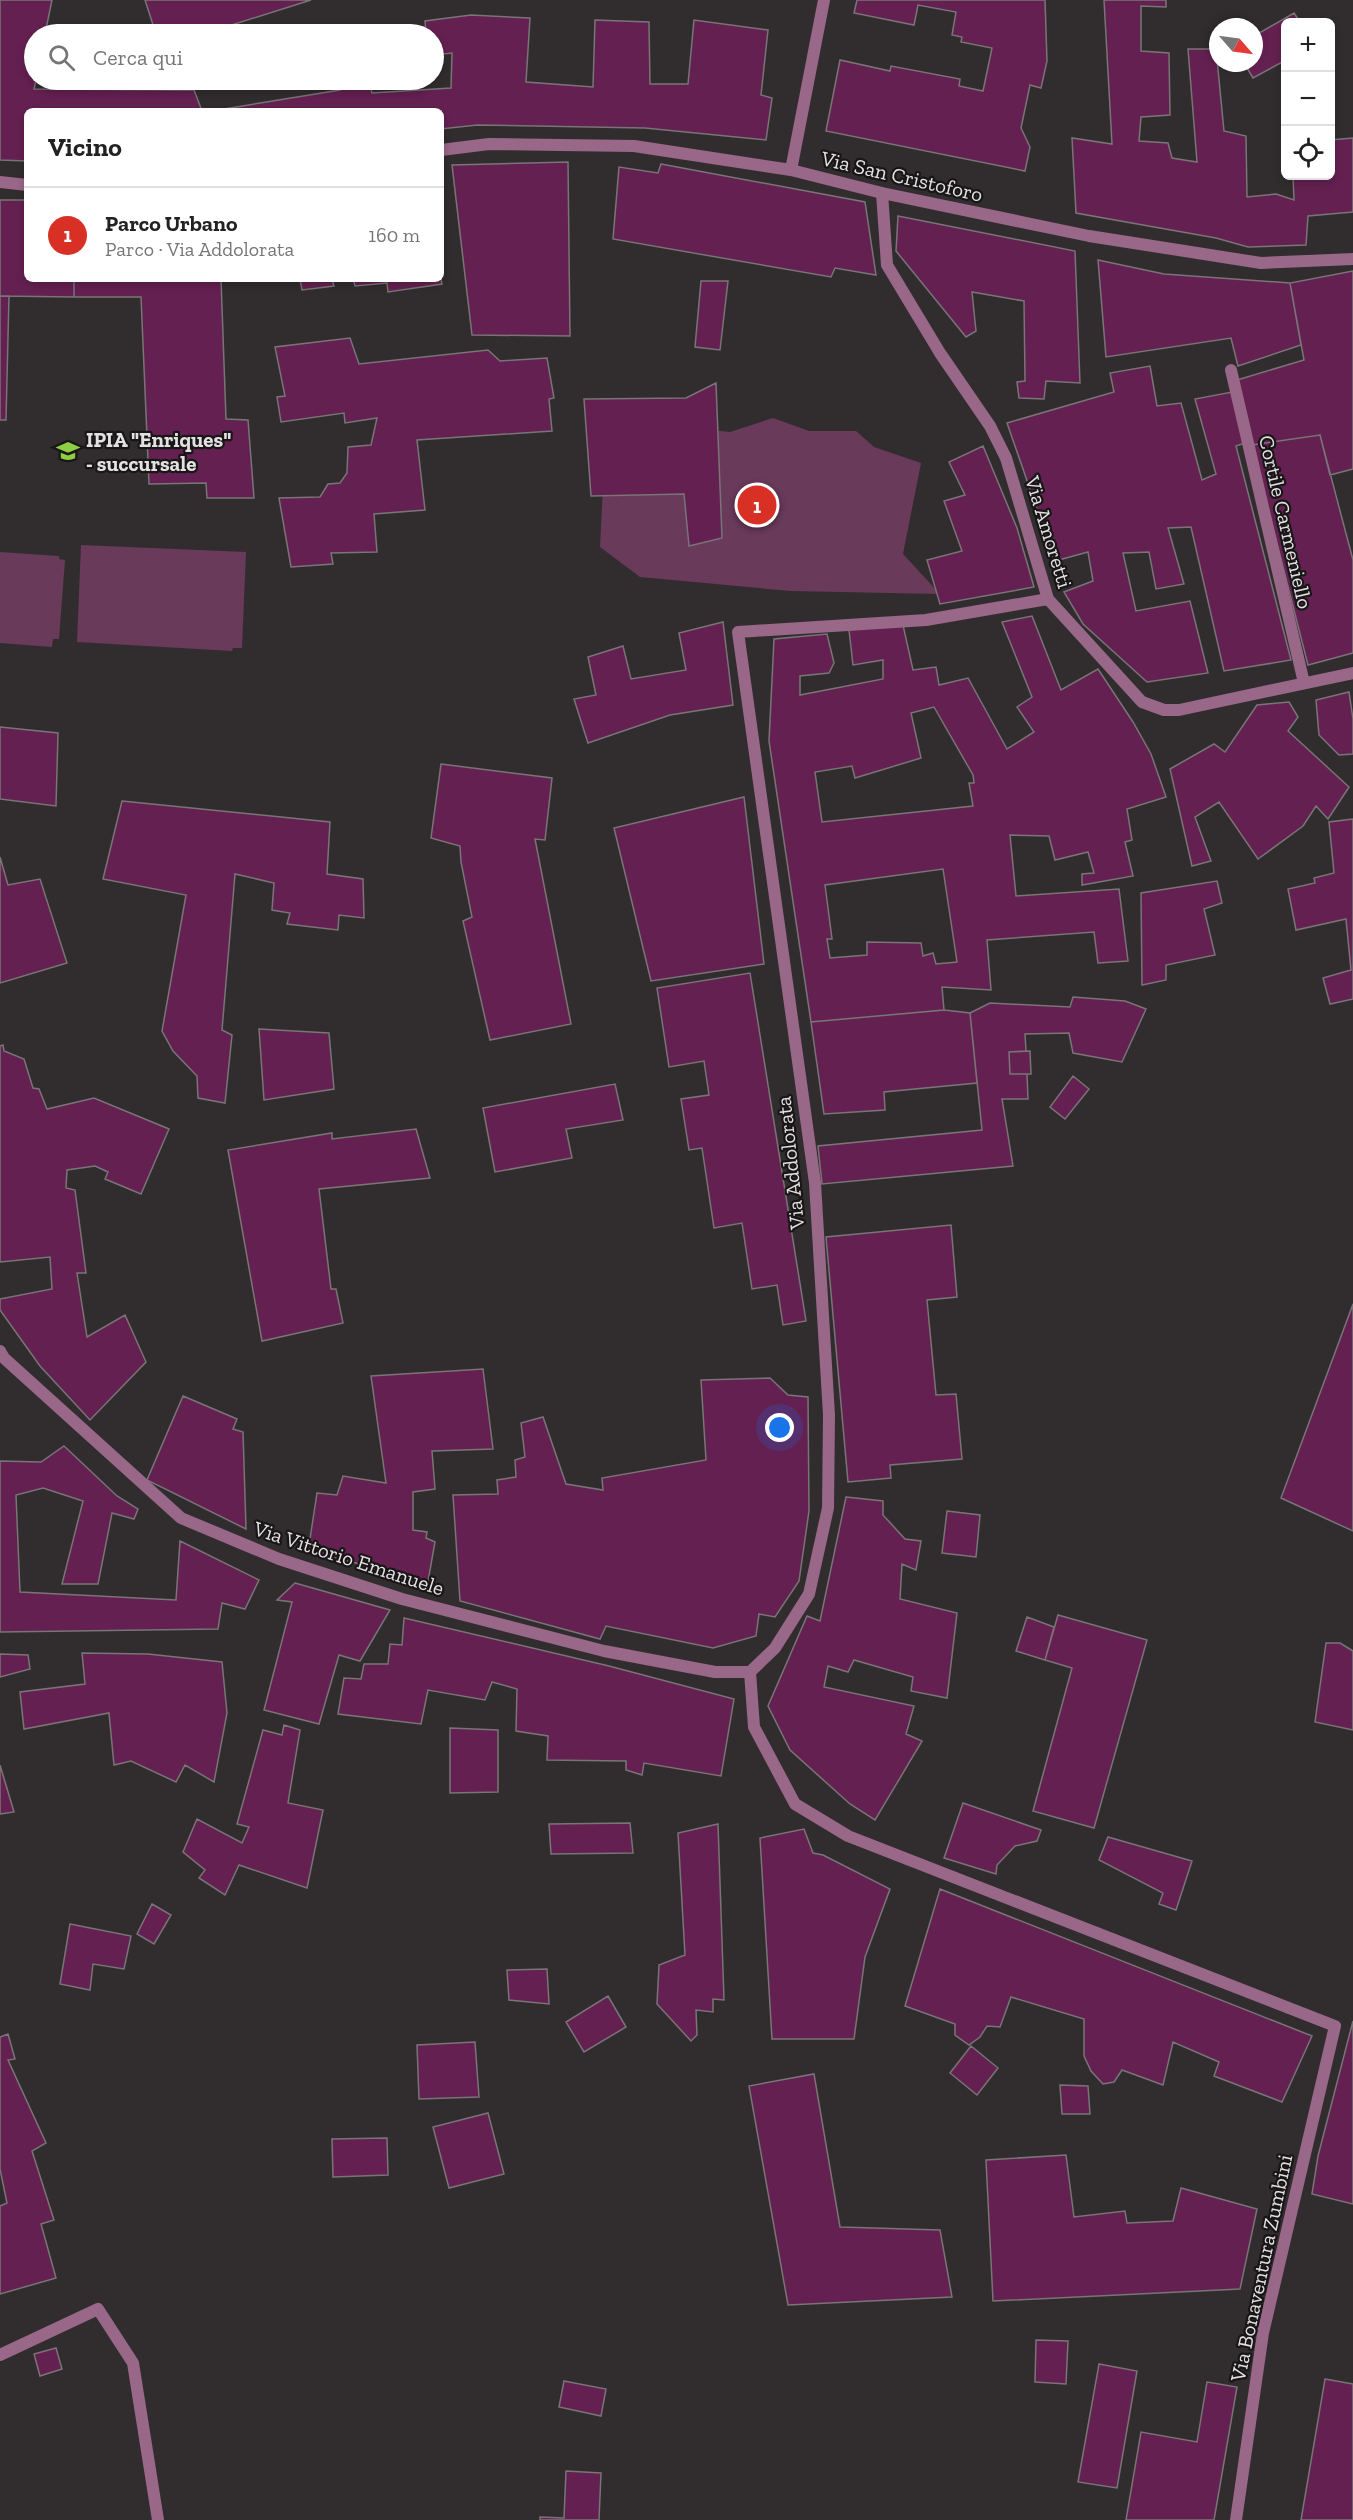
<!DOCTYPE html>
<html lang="it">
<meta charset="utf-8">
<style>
:root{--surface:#fff;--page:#f2f2f2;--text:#222;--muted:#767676;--line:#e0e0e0;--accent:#d93025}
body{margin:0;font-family:"Zilla Slab",serif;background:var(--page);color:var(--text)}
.controls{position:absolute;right:18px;top:18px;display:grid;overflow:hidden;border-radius:9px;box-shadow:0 3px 9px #0003}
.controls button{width:54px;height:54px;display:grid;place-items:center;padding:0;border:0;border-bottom:2px solid var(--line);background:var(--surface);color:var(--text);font:30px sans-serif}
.compass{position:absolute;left:1209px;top:18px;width:54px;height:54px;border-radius:50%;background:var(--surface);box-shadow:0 3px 9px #0003;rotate:118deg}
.you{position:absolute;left:780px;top:1428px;width:21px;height:21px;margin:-15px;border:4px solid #fff;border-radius:50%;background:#1a73e8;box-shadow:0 0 0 9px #1a73e833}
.badge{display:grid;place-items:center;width:39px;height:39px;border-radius:50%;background:var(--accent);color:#fff;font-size:20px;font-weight:700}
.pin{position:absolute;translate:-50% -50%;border:3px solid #fff;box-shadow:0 2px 6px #0006}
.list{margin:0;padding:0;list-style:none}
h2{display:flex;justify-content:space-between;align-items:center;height:78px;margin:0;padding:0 24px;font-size:26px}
h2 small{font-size:20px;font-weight:400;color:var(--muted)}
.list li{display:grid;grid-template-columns:39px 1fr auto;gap:18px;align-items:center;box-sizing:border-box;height:96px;padding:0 24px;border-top:2px solid var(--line)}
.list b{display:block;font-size:22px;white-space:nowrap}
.list p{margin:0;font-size:20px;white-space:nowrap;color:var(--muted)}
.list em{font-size:20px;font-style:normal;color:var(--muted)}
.icon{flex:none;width:33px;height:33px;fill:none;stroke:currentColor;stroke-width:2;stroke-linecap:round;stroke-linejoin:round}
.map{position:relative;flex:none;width:1353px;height:2520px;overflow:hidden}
.search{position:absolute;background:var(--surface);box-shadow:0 3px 9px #0003;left:24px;top:24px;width:420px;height:66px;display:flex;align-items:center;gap:15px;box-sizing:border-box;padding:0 21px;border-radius:33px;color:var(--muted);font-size:22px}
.panel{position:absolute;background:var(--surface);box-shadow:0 3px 9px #0003;left:24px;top:108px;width:420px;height:174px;border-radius:9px}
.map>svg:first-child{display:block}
</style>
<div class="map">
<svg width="1353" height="2520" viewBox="0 0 1353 2520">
<rect width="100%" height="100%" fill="#312d2f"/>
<!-- green -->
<path fill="#693a5a" d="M607,405L656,424L730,432L773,418L809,431H856L874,447L921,463L903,554L940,594L790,591L640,577L600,547Z
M81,545L246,552L242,648H233L232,651L77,642Z
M0,552L59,556V559L65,560L59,639H53L52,647L0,643Z"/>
<!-- building -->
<path fill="#642051" stroke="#797477" stroke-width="1.5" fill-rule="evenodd" d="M0,0H52L45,34H34V80H36L34,89L194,90L202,111H27V161L0,160Z
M145,0H311L203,34H156Z
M857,0H1045L1047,61L1041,88L1030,85L1021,128L1030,147L1025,171L826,131L840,60L890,71L891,66L960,79L959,86L983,91L992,48L961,42L962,37L952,35L956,12L918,5L914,25L854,13Z
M1104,0H1166V7L1141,6V51L1169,53L1170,115L1141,117L1139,141L1168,143L1172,158L1197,162L1188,49H1216L1224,131L1246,136L1247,197L1276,194L1294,200L1293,176H1330V140L1353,138V212L1308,216L1306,245L1248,247L1216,238L1076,213L1072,138L1112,144Z
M1294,13L1300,22H1286V60L1253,78L1244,63H1254V36Z
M471,15L530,18L526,82L593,87L595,20L649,22L650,84H688L694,20L768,30L761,95L772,98L766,140L645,128L477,125L441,129V111H212L340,90V80H369L372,93L451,88L452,53L434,55V34H426L425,21Z
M568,162L570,336L472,335L452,165Z
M661,164L865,202L876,275L835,268L831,277L613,239L619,167L658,173Z
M0,200H27V279H74V297L0,296Z
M898,216L1075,251L1080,383L1046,381L1044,399L1019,398L1017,382L1025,381L1024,301L972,292L976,331L966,337L896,251Z
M1098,260L1164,274L1290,283L1301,345L1238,366L1231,338L1106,357Z
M1353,271V469L1330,475L1320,435L1252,445L1237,380L1304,360L1290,283Z
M74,279H221L226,419L248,420L254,498H207L206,483L149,484L141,297H74Z
M300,279H332L334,286L302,290Z
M353,279H441L442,284L388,292L387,283L355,286Z
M701,281H728L720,350L695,347Z
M0,296H9L6,420H0Z
M350,338L359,364L488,350L500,361L547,358L554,398L549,399L552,431L417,440L425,510L374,514L377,552L331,553L333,564L291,567L279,498L320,497L328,484L340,483L347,473L348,447L371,445L377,418L345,423L344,413L281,422L277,397L285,396L275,347Z
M1150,366L1157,406L1181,403L1202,480L1216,474L1195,399L1232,392L1245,443L1236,446L1291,660L1224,671L1191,527L1168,528L1184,584L1156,589L1149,552L1123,553L1136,611L1190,601L1208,673L1147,682L1083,624L1064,592L1093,581L1088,552L1055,561L1007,423L1114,392L1110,373Z
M716,383L722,538L689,546L684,494L591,496L584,399L686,398Z
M1320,435L1353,560V653L1308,665L1252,445Z
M983,446L1017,528L1034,587L940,604L927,560L962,551L944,501L965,495L949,462Z
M1032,616L1061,690L1098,669L1133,722L1151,754L1166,797L1127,809L1132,840L1125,842L1133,876L1082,885V874L1094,873L1088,852L1055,860L1049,836L1010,835L1016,896L1119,889L1128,961L1098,963L1094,932L987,940L991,990L942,987L944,1010L811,1022L769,741L774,639L827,634L834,663L829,673L800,676V695L883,679V660L853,665L849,630L903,625L913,670L936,667L939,685L968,678L1007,749L1034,732L1017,707L1032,697L1002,622ZM934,707L973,775L974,783H969L973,806L822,822L815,772L852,766L855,778L921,758L911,713ZM943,869L957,962L936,964L933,953L923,956L921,943L867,942V955L830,958L827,939H832L825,885Z
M723,622L733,705L670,715L588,743L574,699L596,695L588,657L623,646L631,679L686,670L679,633Z
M1349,692L1353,719V754L1339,755L1319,735L1316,700Z
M1289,702L1298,717L1288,731L1349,787L1328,819L1316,806L1303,826L1258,859L1219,802L1195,817L1211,861L1192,866L1170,769L1214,744L1225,752L1257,705Z
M0,727L58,733L56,806L0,799Z
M441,764L552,778L545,840L535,839L571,1024L490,1040L463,921L472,917L461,862L460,846L431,838Z
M744,797L764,964L651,981L614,828Z
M122,801L330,822L327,874L363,879L364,918L339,915L338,930L287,924L290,913L272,910L274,883L235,874L222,1030L232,1035L225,1103L198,1098L197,1076L173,1051L162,1031L186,895L103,879Z
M1353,819V999L1330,1004L1323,978L1351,970L1346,919L1296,930L1288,889L1315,883L1314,878L1334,873L1329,822Z
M0,857L8,885L40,879L67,963L0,983Z
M1217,881L1222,903L1204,909L1215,955L1166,965V980L1142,985L1141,893Z
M750,973L806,1321L783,1325L777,1285L752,1289L742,1223L714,1228L702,1148L689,1150L681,1099L709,1095L704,1061L669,1067L657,988Z
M1073,997L1125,1001L1146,1009L1122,1062L1073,1053L1069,1033L1025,1034L1026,1051L1009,1052L1010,1074H1027L1028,1099H1002L1013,1166L822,1184L818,1146L982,1130L970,1013L990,1003L1070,1007Z
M944,1010L970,1013L977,1083L884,1092L885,1110L824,1114L811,1022Z
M259,1029L329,1033L334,1089L264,1100Z
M3,1045L4,1051L24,1059L33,1088L39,1089L47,1109L94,1098L169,1129L141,1194L105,1179L108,1172L95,1166L67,1170L66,1188L75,1190L86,1273H77L87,1337L125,1315L146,1362L90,1420L40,1366L0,1310V1299L52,1289L50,1257L0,1262V1046Z
M1030,1051L1031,1074H1010L1009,1052Z
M1073,1076L1089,1089L1065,1119L1050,1107Z
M615,1084L623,1120L566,1129L572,1158L495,1172L483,1108Z
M416,1129L430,1178L319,1189L331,1289H336L343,1323L262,1341L228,1150L332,1133V1139Z
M951,1225L957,1297L927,1300L936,1395L956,1394L962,1459L890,1465L891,1478L848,1482L826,1237Z
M1353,1304V1531L1281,1498Z
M483,1369L493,1449L432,1451L435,1489L413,1492V1530L427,1532L426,1538L435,1542L427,1587L356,1563L308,1552L317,1493L337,1495L343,1476L386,1483L371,1376Z
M770,1378L788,1395L808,1397L809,1511L799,1581L775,1617L759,1614L756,1636L713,1648L606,1626L600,1639L460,1601L453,1495L498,1494L497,1480L516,1477L515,1460L525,1457L521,1423L543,1417L566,1484L603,1490L602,1478L706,1460L701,1380Z
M183,1396L237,1419L233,1429L243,1432L246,1529L147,1480Z
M64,1446L117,1496L138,1509L134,1519L112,1513L98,1584H62L83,1501L43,1488L16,1495L20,1592L176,1600L180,1541L259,1580L245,1609L222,1603L218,1629L0,1632V1461L41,1462Z
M846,1497L883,1501V1515L905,1539L921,1541L916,1570L902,1564L900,1599L957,1613L947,1698L911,1691L913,1677L854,1660L848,1672L828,1666L824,1687L914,1706L906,1734L922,1741L875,1820L850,1804L790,1750L768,1706L807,1616L820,1621Z
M947,1511L980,1515L976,1557L942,1553Z
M295,1583L390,1610L360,1661L339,1655L319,1724L264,1710L292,1602L277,1600Z
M1058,1615L1147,1640L1094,1828L1033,1811L1072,1668L1045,1660Z
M1027,1617L1054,1627L1045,1660L1016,1651Z
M404,1618L609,1666L734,1699L721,1776L644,1763L642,1775L626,1770V1761L547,1760L548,1736L516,1731L517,1689L492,1682L485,1700L428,1690L421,1724L338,1714L344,1678L361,1679L364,1664H388L390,1644L402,1645Z
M1326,1643H1340L1353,1651V1730L1315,1722Z
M82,1653L148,1654L222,1662L227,1713L214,1782L185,1765L176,1782L131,1761L114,1765L109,1713L24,1729L20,1692L85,1684Z
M0,1654L28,1655L30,1669L0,1677Z
M284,1725L300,1730L288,1803L323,1810L307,1888L239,1865L225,1895L199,1878L205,1870L183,1852L197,1819L242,1843L249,1827L237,1824L263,1730L282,1735Z
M450,1728L498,1730V1792L450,1793Z
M0,1765L14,1812L0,1814Z
M963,1803L1041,1830L1037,1841L1015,1846L997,1865L996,1874L944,1858Z
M630,1823L633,1853L551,1854L549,1824Z
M718,1824L724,2000L713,1999V2012L696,2010L697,2035L691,2041L657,2004L659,1965L685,1955L678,1833Z
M804,1829L813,1853L823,1855L890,1889L865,1957L854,2039H772L760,1838Z
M1108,1837L1192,1861L1176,1910L1159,1904L1163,1893L1099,1860Z
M940,1889L1312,2036L1282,2102L1214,2076L1219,2062L1173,2042L1163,2085L1122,2070L1114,2082L1103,2084L1091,2071L1084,2056V2019L1011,1997L1000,2027L987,2026L980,2037L969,2045L955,2035V2024L905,2006Z
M152,1904L171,1915L154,1944L137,1934Z
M70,1924L131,1936L124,1969L93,1964L90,1990L60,1984Z
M547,1969L549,2004L509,2000L507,1970Z
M608,1996L626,2027L584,2052L566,2022Z
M1353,2021V2204L1312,2194L1318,2156Z
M8,2034L15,2059L8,2060L46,2143L32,2151L54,2220L41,2224L56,2278L0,2294V2206L7,2203L0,2169V2037Z
M475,2042L479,2097L419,2099L417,2045Z
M971,2046L998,2068L977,2095L950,2073Z
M814,2074L840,2227L940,2230L952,2297L788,2305L749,2086Z
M1060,2085L1088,2086L1090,2114H1062Z
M488,2113L504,2174L449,2188L433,2127Z
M387,2138L388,2175L333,2177L332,2139Z
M1066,2155L1074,2217L1125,2211L1127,2223L1173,2221L1181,2188L1257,2209L1240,2289L993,2301L986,2160Z
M1036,2340L1068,2341L1066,2384L1035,2382Z
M56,2348L62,2369L40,2376L34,2354Z
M1099,2364L1137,2371L1117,2488L1078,2482Z
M1325,2379L1353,2384V2520H1301Z
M564,2381L606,2389L601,2416L559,2407Z
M1207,2382L1237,2387L1214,2520H1126L1141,2432L1197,2442Z
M566,2471L601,2473L599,2520H540V2517L564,2518Z"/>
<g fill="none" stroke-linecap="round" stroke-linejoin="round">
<!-- minor -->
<path stroke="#996788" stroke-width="12" d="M441,150L489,144L634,146L791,170L882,193L1089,236L1261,263L1353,259
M791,170L824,0
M0,182L27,185
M882,193L887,265L940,353L990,426L1006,458L1048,599L1142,702L1164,710H1179L1353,673
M1231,370L1304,683
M0,1351L4,1358L181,1518L279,1559L402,1599L604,1651L715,1672H750
M750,1672L775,1648L809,1594L828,1508L829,1415L815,1183L738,632L926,620L1048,599
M750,1672L754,1727L795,1804L848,1836L1335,2026L1263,2333L1236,2520
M0,2355L98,2309L133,2363L158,2520"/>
</g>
<!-- icons -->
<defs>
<g id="school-bare" transform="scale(1.8)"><path d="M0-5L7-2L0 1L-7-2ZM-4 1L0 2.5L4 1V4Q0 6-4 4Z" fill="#8fcd42" stroke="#181617" stroke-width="2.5" paint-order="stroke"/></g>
</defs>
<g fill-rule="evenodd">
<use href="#school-bare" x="68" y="451"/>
</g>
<g text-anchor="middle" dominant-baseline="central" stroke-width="4.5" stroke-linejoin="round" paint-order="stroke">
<!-- street labels -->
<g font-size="21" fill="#e4e1e3" stroke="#181617">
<text transform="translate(902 176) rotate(13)">Via San Cristoforo</text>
<text transform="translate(1286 522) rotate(77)">Cortile Carmeniello</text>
<text transform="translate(1049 532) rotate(73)">Via Amoretti</text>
<text transform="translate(790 1163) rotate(-96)">Via Addolorata</text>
<text transform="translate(349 1558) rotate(18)">Via Vittorio Emanuele</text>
<text transform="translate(1261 2268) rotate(-78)">Via Bonaventura Zumbini</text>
</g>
<!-- poi labels -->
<g font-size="21" font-weight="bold" fill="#e4e1e3" stroke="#181617" text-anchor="start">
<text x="86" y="439">IPIA "Enriques"<tspan x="86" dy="24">- succursale</tspan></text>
</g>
</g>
</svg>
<div class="controls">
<button>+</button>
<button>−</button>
<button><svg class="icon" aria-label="locate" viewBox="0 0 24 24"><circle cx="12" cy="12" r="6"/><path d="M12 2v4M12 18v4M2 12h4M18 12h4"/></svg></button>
</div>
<svg class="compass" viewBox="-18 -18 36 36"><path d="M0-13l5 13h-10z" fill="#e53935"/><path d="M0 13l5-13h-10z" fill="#767676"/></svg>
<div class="you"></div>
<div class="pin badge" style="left:757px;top:505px">1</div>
<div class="search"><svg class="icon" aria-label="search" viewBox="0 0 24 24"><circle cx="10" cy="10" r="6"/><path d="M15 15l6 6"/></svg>Cerca qui</div>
<section class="panel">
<h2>Vicino<small></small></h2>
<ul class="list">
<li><span class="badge">1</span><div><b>Parco Urbano</b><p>Parco · Via Addolorata</p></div><em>160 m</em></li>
</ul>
</section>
</div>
